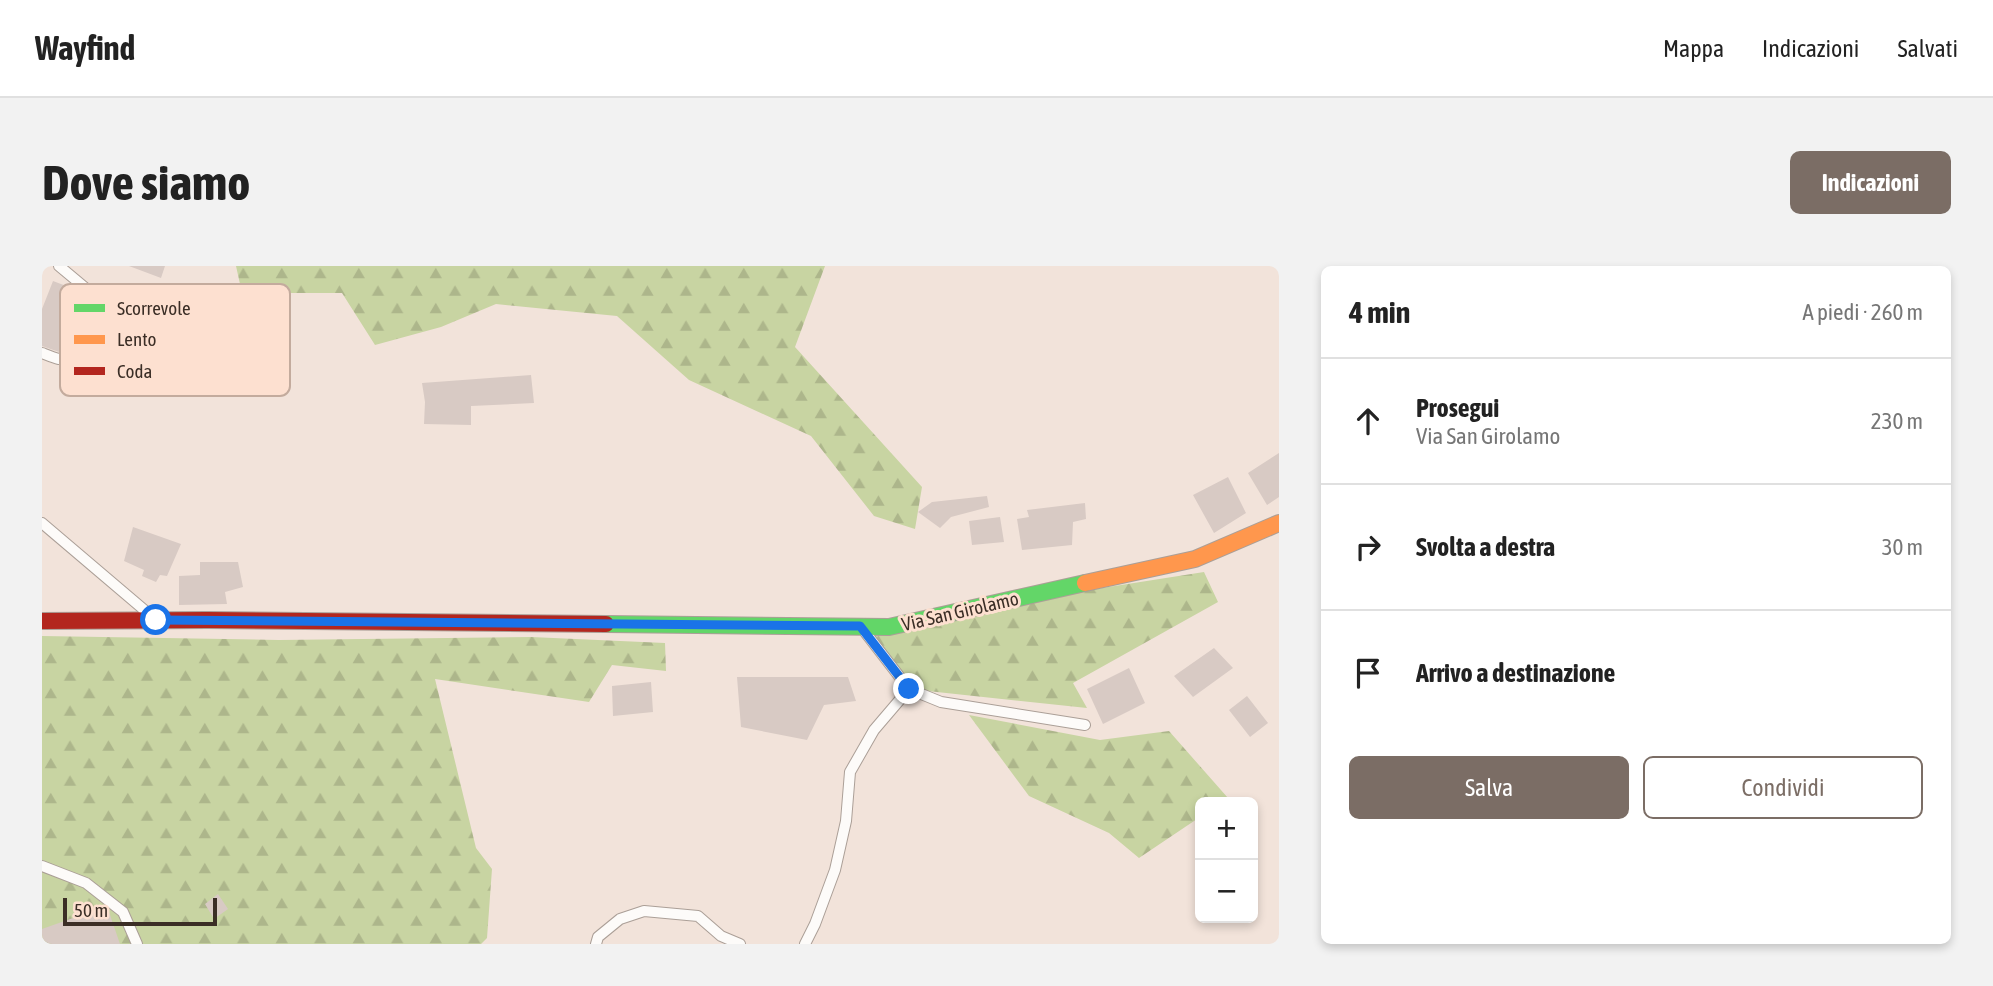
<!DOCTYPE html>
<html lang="it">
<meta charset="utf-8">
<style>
:root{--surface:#fff;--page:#f2f2f2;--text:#222;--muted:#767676;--line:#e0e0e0;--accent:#7b6d65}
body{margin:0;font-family:"Asap Condensed",sans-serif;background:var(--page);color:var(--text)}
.controls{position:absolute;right:21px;bottom:21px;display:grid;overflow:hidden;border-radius:10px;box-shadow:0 4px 10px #0003}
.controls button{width:63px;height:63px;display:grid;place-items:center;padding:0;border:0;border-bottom:2px solid var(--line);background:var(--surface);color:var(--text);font:35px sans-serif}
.scale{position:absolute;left:21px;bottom:18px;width:154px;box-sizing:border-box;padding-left:7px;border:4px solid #3b2e26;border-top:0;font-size:19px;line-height:24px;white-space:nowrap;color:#3b2e26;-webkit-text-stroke:5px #fde0d0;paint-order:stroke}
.stop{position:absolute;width:21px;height:21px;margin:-16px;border:5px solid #1a73e8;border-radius:50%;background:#fff}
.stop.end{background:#1a73e8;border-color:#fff;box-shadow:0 2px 7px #0008}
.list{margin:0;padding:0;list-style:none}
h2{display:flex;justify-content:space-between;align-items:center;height:91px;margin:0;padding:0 28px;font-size:30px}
h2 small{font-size:23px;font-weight:400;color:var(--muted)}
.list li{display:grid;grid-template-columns:46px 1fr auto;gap:21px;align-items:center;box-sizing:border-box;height:126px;padding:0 28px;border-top:2px solid var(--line)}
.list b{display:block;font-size:26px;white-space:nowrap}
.list p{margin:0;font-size:23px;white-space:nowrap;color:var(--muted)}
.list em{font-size:23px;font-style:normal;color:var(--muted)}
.actions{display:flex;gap:14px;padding:21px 28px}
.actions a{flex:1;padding:16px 0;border:2px solid var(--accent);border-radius:10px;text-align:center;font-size:24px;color:var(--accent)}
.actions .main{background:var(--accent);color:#fff}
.icon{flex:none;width:38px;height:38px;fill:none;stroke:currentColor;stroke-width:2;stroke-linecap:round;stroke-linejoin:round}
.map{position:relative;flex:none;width:1237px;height:678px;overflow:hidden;border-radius:10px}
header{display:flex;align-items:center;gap:42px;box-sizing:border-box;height:98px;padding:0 35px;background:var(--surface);border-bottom:2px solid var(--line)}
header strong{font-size:33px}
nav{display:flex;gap:38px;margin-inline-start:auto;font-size:24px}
.intro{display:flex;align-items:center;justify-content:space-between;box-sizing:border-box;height:168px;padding:0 42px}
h1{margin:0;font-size:49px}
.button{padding:18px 32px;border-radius:10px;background:var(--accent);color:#fff;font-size:24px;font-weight:700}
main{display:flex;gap:42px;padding:0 42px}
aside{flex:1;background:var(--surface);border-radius:10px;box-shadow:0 4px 10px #0003}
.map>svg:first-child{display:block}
</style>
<header>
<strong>Wayfind</strong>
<nav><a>Mappa</a><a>Indicazioni</a><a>Salvati</a></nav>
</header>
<div class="intro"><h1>Dove siamo</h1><a class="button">Indicazioni</a></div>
<main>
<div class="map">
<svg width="1237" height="678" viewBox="0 0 1237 678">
<defs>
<pattern id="forest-firs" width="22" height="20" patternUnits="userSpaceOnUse" patternTransform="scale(1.75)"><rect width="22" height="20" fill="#c8d4a2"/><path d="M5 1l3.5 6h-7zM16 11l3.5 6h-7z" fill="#adb68b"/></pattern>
</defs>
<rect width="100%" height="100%" fill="#f2e3da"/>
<!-- forest -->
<path fill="url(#forest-firs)" d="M194,0H783L753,81L880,221L873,263L832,250L769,170L647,114L575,50L454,38L399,61L333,79L300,27H200Z
M1162,306L1176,336L1031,417L1045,442L867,423L818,360Z
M0,370L237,374L489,371L623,377L624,405L570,399L547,436L393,413L434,582L450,603L445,672L439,678H0Z
M927,449L1058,474L1127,465L1186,532L1181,536H1158V551L1097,592L1067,567L987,530Z"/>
<!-- building -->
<path fill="#d8cac4" d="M87,0H123L119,12Z
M11,15L40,26L20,87L0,80V43Z
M126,71L153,77L150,90L182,97L174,130L116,116Z
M489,109L492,137L429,140V159L382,158L383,136L380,117Z
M1237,187V231L1225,239L1206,207Z
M1186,211L1204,247L1172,267L1151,229Z
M945,230L947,241L909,251L898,262L876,246L890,236Z
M1043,237L1044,253L1031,256L1030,279L980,284L975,253L987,251L985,244Z
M958,251L962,276L930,279L927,255Z
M91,261L139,278L125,310L118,309L114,316L100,310L102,304L82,295Z
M158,296H196L201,321L183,326L185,338L137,339V310L158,309Z
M1172,382L1191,402L1151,431L1132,410Z
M1087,402L1103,437L1061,458L1045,423Z
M695,411H806L814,435L782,439L765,474L699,461Z
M609,416L611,446L571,450L570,420Z
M1205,430L1226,457L1208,471L1187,444Z
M176,628L186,643L172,653L163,638Z
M65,640L78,678H0V663Z"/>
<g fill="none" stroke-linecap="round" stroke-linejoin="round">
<!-- lane casing -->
<g stroke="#ab9f97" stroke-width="12">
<path id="lane" d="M0,87C5,89 12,92 17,93C44,95 45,44 47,25L17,0
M0,257L107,348
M823,366L867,423L899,436L1043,459
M0,600L44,617L81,646L95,678
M554,678L556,671L578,653L602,645L656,650L679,670L698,678
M763,678L773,658L793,604L804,555L808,506L832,464L867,423"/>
</g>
<!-- fast casing -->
<g stroke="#ab9f97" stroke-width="18">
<path id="fast" d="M564,358L847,361L1043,317"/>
</g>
<!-- slow casing -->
<g stroke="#ab9f97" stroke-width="18">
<path id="slow" d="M1043,317L1153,293L1237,257"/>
</g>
<!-- jam casing -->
<g stroke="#ab9f97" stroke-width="18">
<path id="jam" d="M0,355L165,354L564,358"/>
</g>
<!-- lane -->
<use href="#lane" stroke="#fdfbf9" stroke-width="10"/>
<!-- fast -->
<use href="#fast" stroke="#63d668" stroke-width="16"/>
<!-- slow -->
<use href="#slow" stroke="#ff974d" stroke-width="16"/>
<!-- jam -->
<use href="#jam" stroke="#b3261e" stroke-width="16"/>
</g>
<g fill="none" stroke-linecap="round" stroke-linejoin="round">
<!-- route -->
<path stroke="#1a73e8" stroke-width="9" d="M114,354L818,360L867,423"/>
</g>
<g text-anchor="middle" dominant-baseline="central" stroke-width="6" stroke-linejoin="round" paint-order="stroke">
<!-- street labels -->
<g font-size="19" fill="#3b2e26" stroke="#fde0d0">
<text transform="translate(918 345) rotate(-13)">Via San Girolamo</text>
</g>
</g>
<!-- legend -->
<rect x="18" y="18" width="230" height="112" rx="10" fill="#fde0d0" stroke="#c3ab9d" stroke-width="2"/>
<rect x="32" y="38" width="31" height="8" fill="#63d668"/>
<rect x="32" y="69" width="31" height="9" fill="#ff974d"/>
<rect x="32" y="101" width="31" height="8" fill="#b3261e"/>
<g font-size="19" fill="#3b2e26">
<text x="75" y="49">Scorrevole</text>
<text x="75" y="80">Lento</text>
<text x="75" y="112">Coda</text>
</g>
</svg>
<div class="controls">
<button>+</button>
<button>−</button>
</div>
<div class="scale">50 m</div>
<div class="stop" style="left:114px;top:354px"></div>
<div class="stop end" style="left:867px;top:423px"></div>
</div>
<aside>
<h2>4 min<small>A piedi · 260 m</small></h2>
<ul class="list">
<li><svg class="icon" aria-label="ahead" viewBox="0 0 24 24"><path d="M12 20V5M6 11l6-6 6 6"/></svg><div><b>Prosegui</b><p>Via San Girolamo</p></div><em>230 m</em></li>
<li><svg class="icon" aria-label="right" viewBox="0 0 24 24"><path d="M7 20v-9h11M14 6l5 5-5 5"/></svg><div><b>Svolta a destra</b></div><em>30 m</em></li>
<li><svg class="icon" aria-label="arrive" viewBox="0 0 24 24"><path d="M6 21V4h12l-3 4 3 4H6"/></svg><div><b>Arrivo a destinazione</b></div></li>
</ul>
<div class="actions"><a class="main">Salva</a><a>Condividi</a></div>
</aside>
</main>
